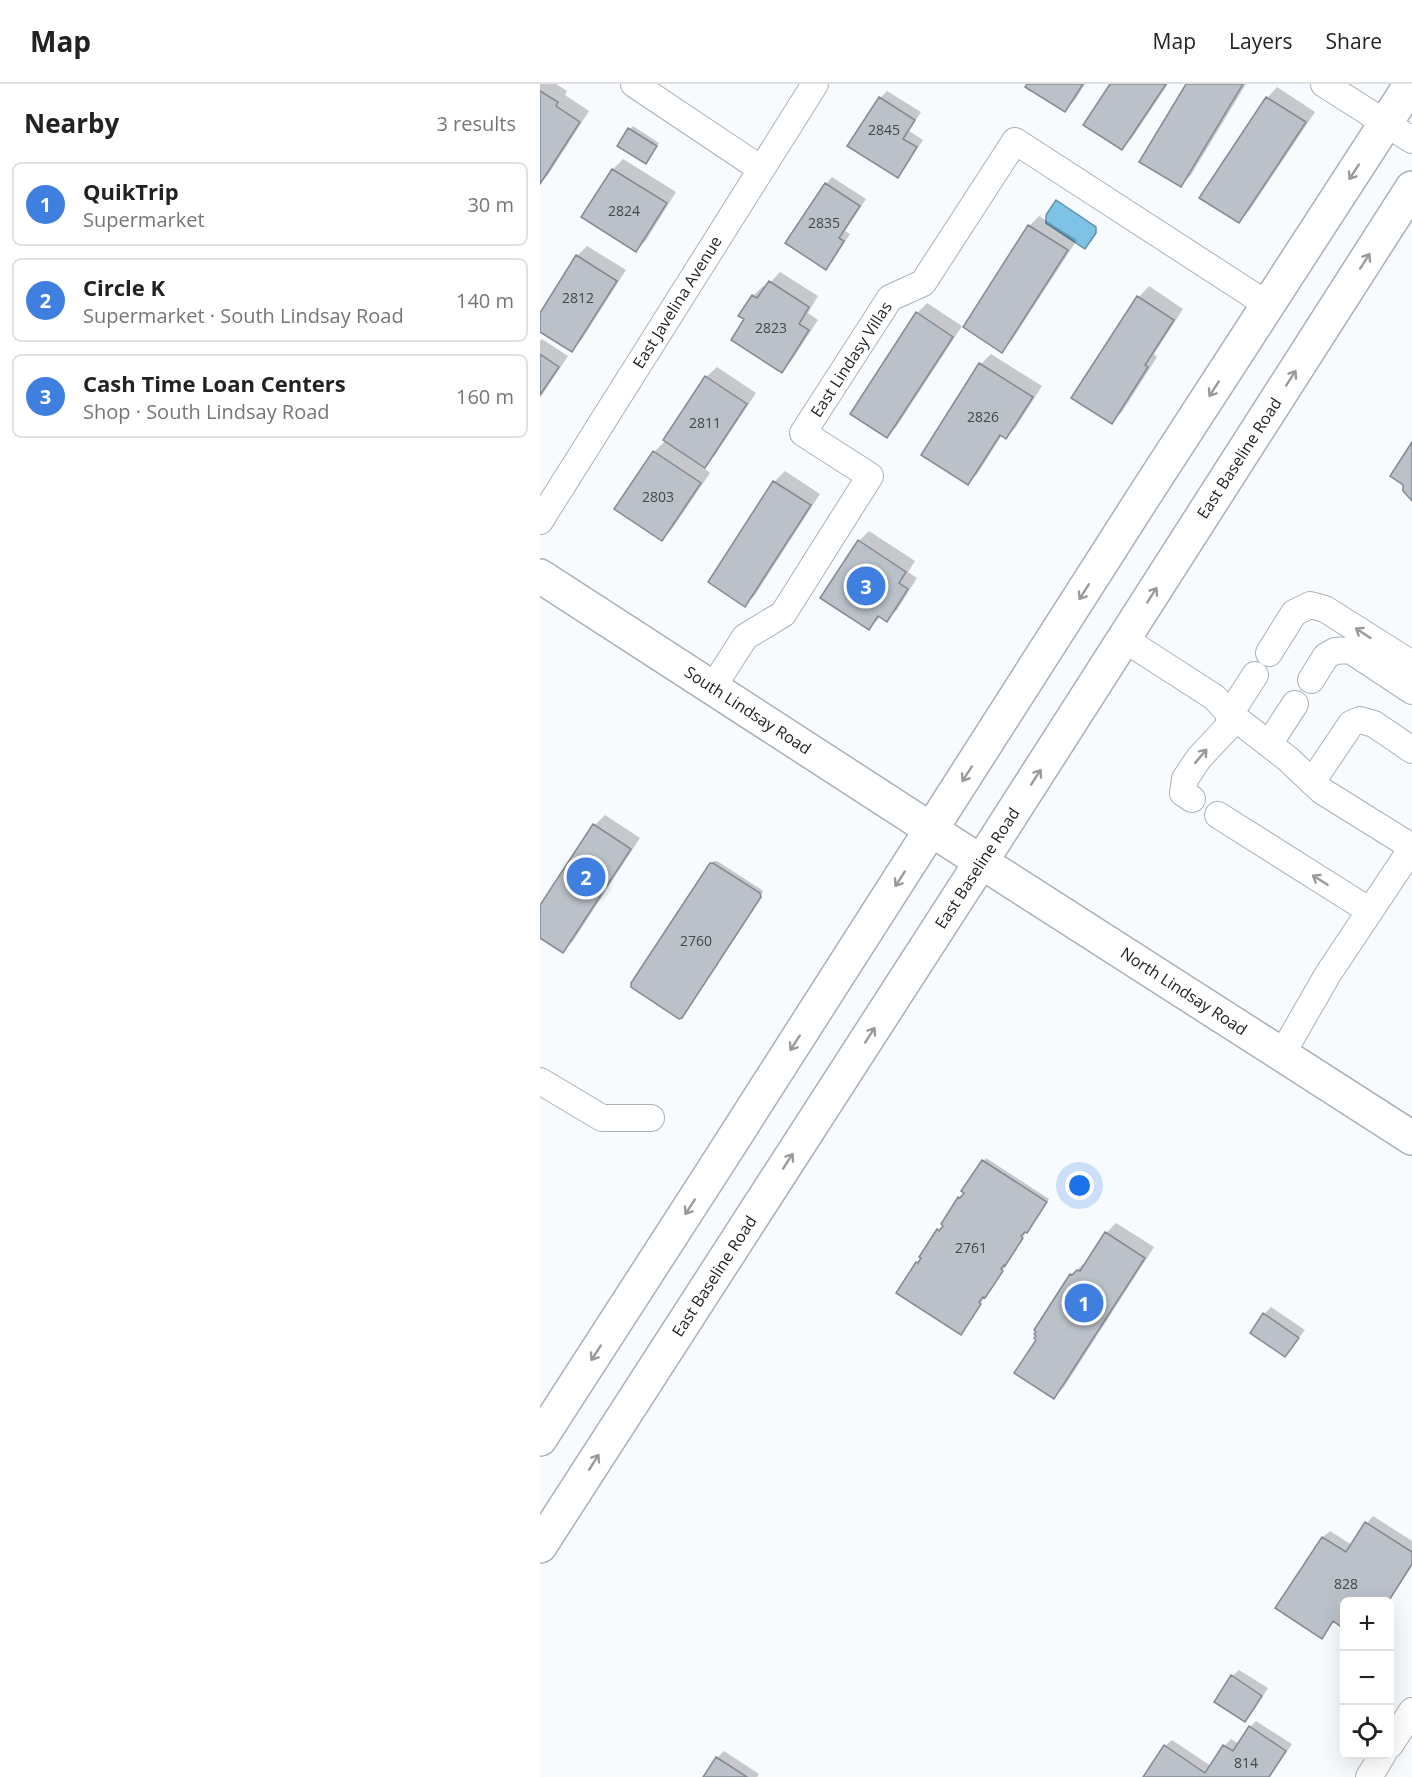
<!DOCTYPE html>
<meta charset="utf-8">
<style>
:root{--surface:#fff;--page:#f6f6f6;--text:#222;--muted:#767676;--line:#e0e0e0;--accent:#111827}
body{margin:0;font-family:"Open Sans",sans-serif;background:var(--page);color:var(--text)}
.controls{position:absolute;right:18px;bottom:18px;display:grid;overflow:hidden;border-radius:9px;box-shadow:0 6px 24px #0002}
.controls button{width:54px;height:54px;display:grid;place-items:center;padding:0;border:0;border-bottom:2px solid var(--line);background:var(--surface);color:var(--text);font:30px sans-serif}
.you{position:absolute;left:540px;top:1102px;width:21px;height:21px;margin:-15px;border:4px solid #fff;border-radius:50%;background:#1a73e8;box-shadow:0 0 0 9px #1a73e833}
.badge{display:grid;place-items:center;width:39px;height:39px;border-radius:50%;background:var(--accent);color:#fff;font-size:20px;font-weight:700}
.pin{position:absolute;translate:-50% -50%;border:3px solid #fff;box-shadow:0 2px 6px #0006}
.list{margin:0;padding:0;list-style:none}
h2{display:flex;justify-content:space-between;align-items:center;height:78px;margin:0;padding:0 24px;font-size:26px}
h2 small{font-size:20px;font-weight:400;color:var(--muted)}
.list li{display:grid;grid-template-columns:39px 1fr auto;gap:18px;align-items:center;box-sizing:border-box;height:84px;margin:0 12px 12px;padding:0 12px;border:2px solid var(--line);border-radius:9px}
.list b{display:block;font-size:22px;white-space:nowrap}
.list p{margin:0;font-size:20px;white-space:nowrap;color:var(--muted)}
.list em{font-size:20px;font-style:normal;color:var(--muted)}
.icon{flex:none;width:33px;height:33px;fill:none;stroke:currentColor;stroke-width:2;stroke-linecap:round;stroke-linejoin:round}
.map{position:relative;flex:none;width:872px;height:1693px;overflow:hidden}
header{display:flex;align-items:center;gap:36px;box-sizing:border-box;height:84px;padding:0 30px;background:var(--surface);border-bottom:2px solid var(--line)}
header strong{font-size:28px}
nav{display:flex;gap:33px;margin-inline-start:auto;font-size:21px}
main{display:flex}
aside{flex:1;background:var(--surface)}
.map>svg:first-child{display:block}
</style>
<header>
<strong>Map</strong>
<nav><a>Map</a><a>Layers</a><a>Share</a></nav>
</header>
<main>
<aside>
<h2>Nearby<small>3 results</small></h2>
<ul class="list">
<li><span class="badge" style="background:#3f7fe0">1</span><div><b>QuikTrip</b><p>Supermarket</p></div><em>30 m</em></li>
<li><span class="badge" style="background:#3f7fe0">2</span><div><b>Circle K</b><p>Supermarket · South Lindsay Road</p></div><em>140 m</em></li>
<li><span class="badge" style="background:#3f7fe0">3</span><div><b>Cash Time Loan Centers</b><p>Shop · South Lindsay Road</p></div><em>160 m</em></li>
</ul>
</aside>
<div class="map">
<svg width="872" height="1693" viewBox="0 0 872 1693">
<rect width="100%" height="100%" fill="#f8fbfe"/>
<!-- water -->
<path fill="#7ec3e5" stroke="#6192aa" stroke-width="1.5" d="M516,116L556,143V149L545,165L506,139V131Z"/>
<!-- shadow -->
<path fill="#0003" d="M0,0H16L27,7L25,11L49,27L8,91L0,99Z
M489,0H545L535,16L525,26Z
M572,0H628L592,54L581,64Z
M648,0H706L651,91L641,101Z
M737,3L775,28L709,127L699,137L661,114L727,14Z
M347,7L381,28L369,47L383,56L364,85L357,92L309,62L340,14Z
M93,42L119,59L106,78L90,45Z
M83,75L136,108L106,156L96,166L43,133L73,85Z
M292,93L326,115L305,147L310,150L293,177L286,184V100Z
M499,132L537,156L472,256L462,267L489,142Z
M47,162L86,186L42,255L32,266L0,246V231L37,172Z
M240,188L278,212L268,229L278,236L252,276L242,287L206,235L213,212L223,202L226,203Z
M609,202L643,225L614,270L617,273L582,328L571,338L533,313L599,213Z
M387,219L422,242L357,342L347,352L377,229Z
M2,255L28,272L0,314V257Z
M451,270L502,302L476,343L466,353L462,351L438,389L428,399L441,280Z
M177,283L216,309L175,371L163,383L170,389L132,445L122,455L114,368L126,356L166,293Z
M245,387L280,410L215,511L205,521L170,498L234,398Z
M329,447L375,477L368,488L377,494L357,526L346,536L341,532L329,545L319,457Z
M65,731L100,754L33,857L23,867L0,852V824L55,741Z
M174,777H177L222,806L223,808L145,929L171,780Z
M446,1074L509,1115L490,1144L483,1149L485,1150L468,1177L462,1182L465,1183L448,1209L443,1211L441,1215L443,1216L424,1246L358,1209L398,1146L401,1143L403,1144L405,1141L403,1140L420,1114L424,1111Z
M576,1139L614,1163L524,1303L514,1313L498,1255L532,1191L542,1181L547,1178L566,1149Z
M731,1223L765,1246L745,1271L712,1249L724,1230Z
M833,1432L872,1457V1482L848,1518H804V1543L795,1536L782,1553L737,1524L783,1453L790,1447L812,1461L827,1439Z
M699,1586L728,1604L712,1629L705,1636L692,1592Z
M716,1637L752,1660L730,1693H605L625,1662L632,1656L671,1682L684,1662L691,1655L699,1660L710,1643Z
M184,1667L219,1690L217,1693H165L177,1674Z"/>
<!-- building -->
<path fill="#bac1c9" stroke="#838a92" stroke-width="1.5" d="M487,0H543L525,28L485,3Z
M570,0H626L582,66L543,41Z
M646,0H703L641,103L599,78Z
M0,7L18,18L16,22L40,38L0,100Z
M339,13L375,36L363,55L377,63L358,94L307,62Z
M726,13L766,38L699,139L659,114Z
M88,44L117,62L106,80L77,62Z
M72,85L127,119L96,168L41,133Z
M285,99L320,122L299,154L304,157L286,186L245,159Z
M488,141L528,166L462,269L423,243Z
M36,171L77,197L32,268L0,248V229Z
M229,197L269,223L259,240L269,246L242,289L191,256L204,235L198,232L212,211L217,214Z
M597,212L634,236L605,281L608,283L572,340L531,314Z
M376,228L413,253L347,354L310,330Z
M0,270L19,283L0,311Z
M439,279L493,313L466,355L460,351L428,401L381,371Z
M165,292L207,320L165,384L123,356Z
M872,358V417L863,407V401L850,392Z
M113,367L161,399L122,457L74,425Z
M233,397L271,421L205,523L168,498Z
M318,456L366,488L359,499L368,505L347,538L338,532L329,546L280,514Z
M53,740L91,765L23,869L0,854V821Z
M170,779H173L220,809L221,813L142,934L139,935L91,903V899Z
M442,1076L507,1118L487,1149L485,1148L481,1152L483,1154L465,1182L464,1181L461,1185L463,1187L445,1214L443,1213L439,1218L441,1220L421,1251L356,1209L376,1178L378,1179L381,1174L379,1173L397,1145L399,1147L403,1142L401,1140L418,1113L420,1114L424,1109L421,1107Z
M565,1148L605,1174L514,1315L474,1289L496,1256L494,1254L496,1252L494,1250L496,1248L494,1246L530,1190L532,1191L537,1186L540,1187Z
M723,1229L759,1254L745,1273L710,1249Z
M825,1438L872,1468V1480L848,1518H804V1545L793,1537L782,1555L735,1524L782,1453L806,1468Z
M691,1591L722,1612L705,1638L674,1618Z
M709,1642L746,1667L729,1693H603L624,1661L665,1689L683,1661L693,1667Z
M176,1673L207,1693H163Z"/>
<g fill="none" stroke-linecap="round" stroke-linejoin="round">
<!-- minor casing -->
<g stroke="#a9b0b9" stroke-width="28">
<path id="minor" d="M94,0L221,85
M784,0L872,56
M0,437L275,0
M584,555L674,613L690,630L748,675L782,707L872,763
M729,569L754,529L770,521L785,525L872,580
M771,596L786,572L795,567L810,566L872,607
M173,603L205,553L243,530L330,392L263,349L350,214L383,199L475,57L728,221
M729,660L755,620
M772,698L811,640L820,636L834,640L872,666
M652,715L643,709L645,695L659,674L688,643L690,630L715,591
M678,731L830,827
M742,970L788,890L872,764
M0,997L62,1034H111
M850,1661L872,1627
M829,1693L843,1670"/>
</g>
<!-- major casing -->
<g stroke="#a9b0b9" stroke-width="36">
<path id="major" d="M0,492L415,761L872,1054
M0,1355L178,1079L606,409L871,0
M0,1462L441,778L872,104"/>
</g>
<!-- minor -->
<use href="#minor" stroke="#fff" stroke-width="26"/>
<!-- major -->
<use href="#major" stroke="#fff" stroke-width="33"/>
</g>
<!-- one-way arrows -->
<defs><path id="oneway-shaft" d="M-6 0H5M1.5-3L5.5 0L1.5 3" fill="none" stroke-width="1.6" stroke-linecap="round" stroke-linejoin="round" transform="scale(1.5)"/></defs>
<g stroke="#999a9b">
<use href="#oneway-shaft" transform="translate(814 88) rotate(123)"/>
<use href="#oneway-shaft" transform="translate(825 177) rotate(-57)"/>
<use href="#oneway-shaft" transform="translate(751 294) rotate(-57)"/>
<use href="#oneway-shaft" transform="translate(674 305) rotate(123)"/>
<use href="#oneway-shaft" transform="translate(544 508) rotate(122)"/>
<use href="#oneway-shaft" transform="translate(612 511) rotate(-57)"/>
<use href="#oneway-shaft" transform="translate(823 549) rotate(-147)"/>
<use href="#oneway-shaft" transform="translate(661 672) rotate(-50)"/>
<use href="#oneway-shaft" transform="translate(427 690) rotate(123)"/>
<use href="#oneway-shaft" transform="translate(496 693) rotate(-57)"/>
<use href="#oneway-shaft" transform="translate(360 795) rotate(123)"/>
<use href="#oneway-shaft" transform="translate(780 796) rotate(-148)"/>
<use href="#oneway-shaft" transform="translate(330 951) rotate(-57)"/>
<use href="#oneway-shaft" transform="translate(255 959) rotate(123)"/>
<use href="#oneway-shaft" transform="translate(248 1077) rotate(-57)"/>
<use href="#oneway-shaft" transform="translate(150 1123) rotate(123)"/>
<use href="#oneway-shaft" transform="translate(56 1269) rotate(123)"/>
<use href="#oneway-shaft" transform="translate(54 1378) rotate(-58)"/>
</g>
<g text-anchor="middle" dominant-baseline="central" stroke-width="4.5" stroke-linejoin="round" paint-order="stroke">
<!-- number labels -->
<g font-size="14" fill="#44474b">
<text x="344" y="45">2845</text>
<text x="84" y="126">2824</text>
<text x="284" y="138">2835</text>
<text x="38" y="213">2812</text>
<text x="231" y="243">2823</text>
<text x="443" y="332">2826</text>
<text x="165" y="338">2811</text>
<text x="118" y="412">2803</text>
<text x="156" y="856">2760</text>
<text x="431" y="1163">2761</text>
<text x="806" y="1499">828</text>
<text x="706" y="1678">814</text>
</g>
<!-- street labels -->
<g font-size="16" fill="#1c1e21" stroke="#fff">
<text transform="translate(137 218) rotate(-58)">East Javelina Avenue</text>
<text transform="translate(311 275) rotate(-57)">East Lindasy Villas</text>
<text transform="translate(699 374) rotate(-57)">East Baseline Road</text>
<text transform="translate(208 626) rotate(33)">South Lindsay Road</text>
<text transform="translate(437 784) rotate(-57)">East Baseline Road</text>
<text transform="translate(644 907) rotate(33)">North Lindsay Road</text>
<text transform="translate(174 1192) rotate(-57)">East Baseline Road</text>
</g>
</g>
</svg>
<div class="controls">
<button>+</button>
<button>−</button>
<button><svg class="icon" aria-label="locate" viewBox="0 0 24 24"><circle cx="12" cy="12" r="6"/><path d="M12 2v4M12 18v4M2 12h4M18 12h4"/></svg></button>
</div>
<div class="you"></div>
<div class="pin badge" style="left:544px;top:1219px;background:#3f7fe0">1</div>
<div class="pin badge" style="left:46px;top:793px;background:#3f7fe0">2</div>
<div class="pin badge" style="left:326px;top:502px;background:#3f7fe0">3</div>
</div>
</main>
